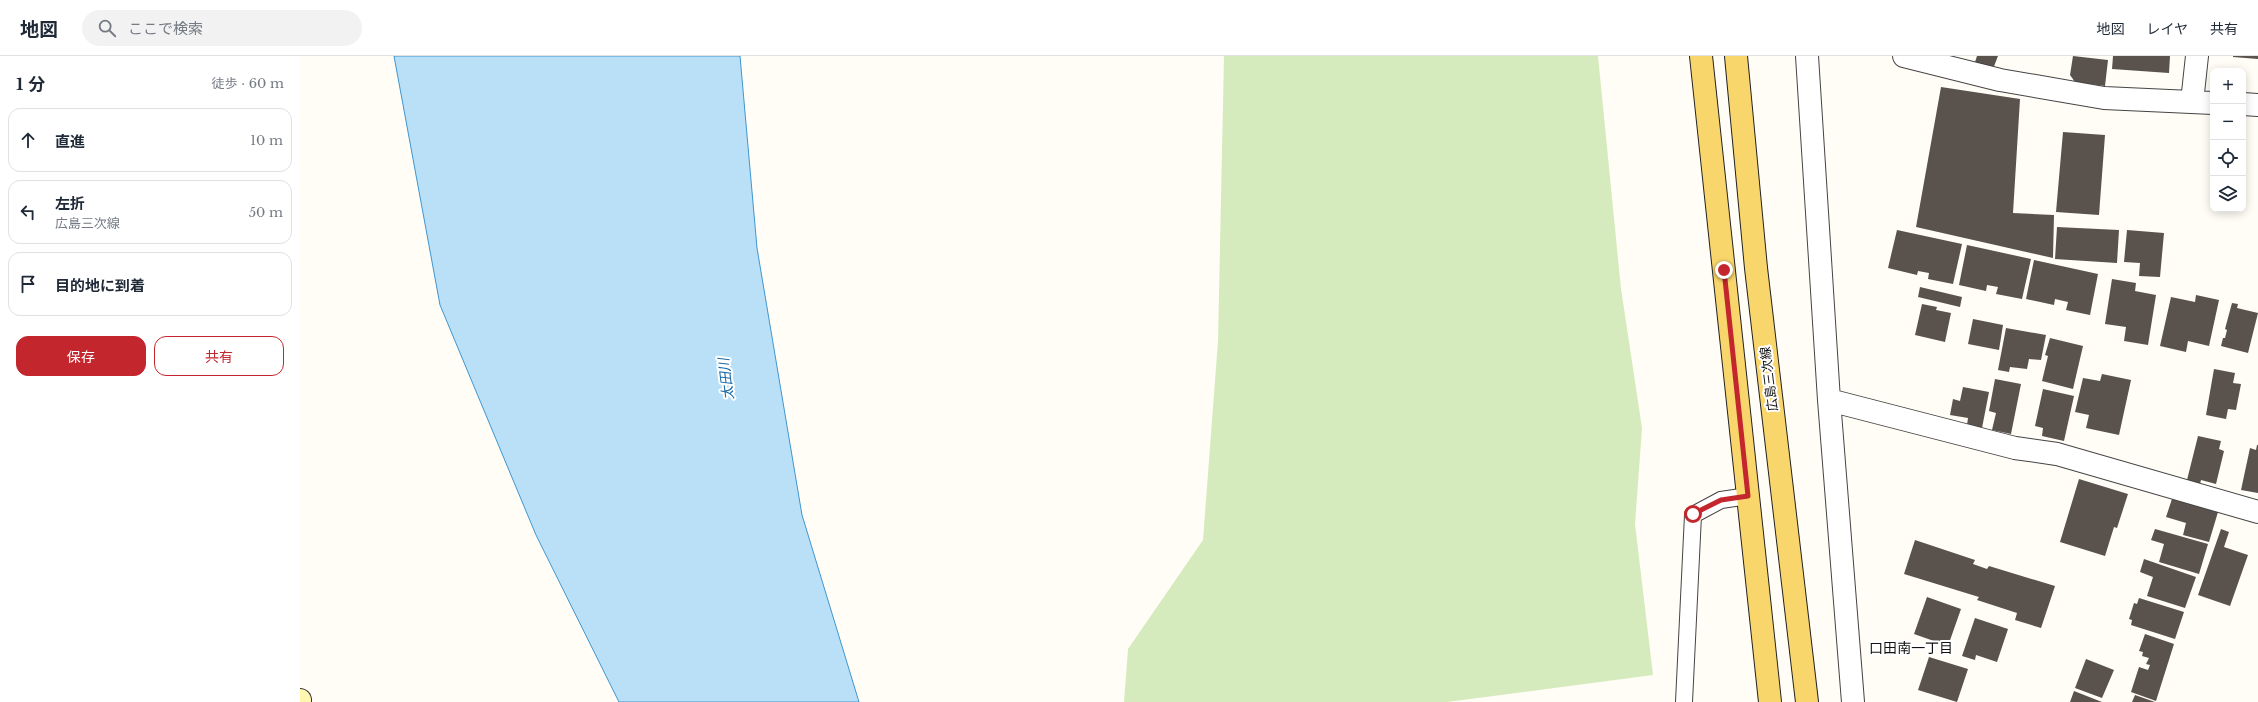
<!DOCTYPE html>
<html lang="ja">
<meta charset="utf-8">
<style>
:root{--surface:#fff;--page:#f2f2f3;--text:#1f2937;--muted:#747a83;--line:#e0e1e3;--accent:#c4262e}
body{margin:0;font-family:"Libre Baskerville","Noto Sans JP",serif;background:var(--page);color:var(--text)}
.controls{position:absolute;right:12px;top:12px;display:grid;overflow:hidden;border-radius:8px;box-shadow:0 2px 10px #0003}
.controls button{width:36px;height:36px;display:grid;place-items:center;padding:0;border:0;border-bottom:1px solid var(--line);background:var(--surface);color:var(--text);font:20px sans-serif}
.stop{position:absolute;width:12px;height:12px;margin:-9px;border:3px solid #c4262e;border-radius:50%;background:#fff}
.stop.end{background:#c4262e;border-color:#fff;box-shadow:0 1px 4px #0008}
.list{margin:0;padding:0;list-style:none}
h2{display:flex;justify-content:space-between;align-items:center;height:52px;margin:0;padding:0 16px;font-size:17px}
h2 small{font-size:13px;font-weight:400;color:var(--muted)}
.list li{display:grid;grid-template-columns:26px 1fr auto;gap:12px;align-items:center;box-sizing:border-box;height:64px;margin:0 8px 8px;padding:0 8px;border:1px solid var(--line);border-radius:12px}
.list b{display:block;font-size:15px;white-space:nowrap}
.list p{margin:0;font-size:13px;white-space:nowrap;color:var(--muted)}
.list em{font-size:13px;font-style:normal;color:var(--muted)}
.actions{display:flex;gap:8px;padding:12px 16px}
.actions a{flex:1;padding:9px 0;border:1px solid var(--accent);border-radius:12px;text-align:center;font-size:14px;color:var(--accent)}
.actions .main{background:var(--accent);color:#fff}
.icon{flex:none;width:22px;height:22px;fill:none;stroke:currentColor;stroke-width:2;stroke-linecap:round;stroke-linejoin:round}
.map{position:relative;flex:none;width:1958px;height:646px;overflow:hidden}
header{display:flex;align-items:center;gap:24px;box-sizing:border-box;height:56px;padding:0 20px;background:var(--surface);border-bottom:1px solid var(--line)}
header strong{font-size:19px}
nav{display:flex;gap:22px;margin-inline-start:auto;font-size:14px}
.search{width:280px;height:36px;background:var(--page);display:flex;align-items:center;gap:10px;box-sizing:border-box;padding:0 14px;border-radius:22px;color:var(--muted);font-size:15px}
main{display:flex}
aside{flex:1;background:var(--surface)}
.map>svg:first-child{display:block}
</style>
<header>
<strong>地図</strong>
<div class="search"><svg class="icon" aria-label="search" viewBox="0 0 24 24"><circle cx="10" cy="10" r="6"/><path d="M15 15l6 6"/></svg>ここで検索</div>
<nav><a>地図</a><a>レイヤ</a><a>共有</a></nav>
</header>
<main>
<aside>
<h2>1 分<small>徒歩 · 60 m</small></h2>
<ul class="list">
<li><svg class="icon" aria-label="ahead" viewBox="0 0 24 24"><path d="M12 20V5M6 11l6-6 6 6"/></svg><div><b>直進</b></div><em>10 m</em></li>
<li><svg class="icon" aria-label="left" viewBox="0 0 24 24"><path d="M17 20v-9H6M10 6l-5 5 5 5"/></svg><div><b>左折</b><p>広島三次線</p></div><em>50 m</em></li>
<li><svg class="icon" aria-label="arrive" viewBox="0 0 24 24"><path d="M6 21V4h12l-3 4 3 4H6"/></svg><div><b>目的地に到着</b></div></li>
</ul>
<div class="actions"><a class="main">保存</a><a>共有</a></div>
</aside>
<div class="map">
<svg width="1958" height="646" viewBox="0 0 1958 646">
<rect width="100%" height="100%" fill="#fffdf5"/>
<!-- green -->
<path fill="#d5ebbd" d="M924,0H1298L1321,233L1342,372L1335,468L1353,619L1147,646H824L828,593L903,484L918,285Z"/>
<!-- water -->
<path fill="#b9e0f7" stroke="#3f96cf" d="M94,0H440L457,192L502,459L559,646H319L236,479L140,249Z"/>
<!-- building -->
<path fill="#5a524d" d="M1677,0H1698L1693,13L1675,6Z
M1773,0L1808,4L1805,30L1775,26L1770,19Z
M1813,0H1870L1869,17L1812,13Z
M1933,0H1958V3L1933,1Z
M1641,31L1720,43L1713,157L1754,159L1753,202L1616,171Z
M1763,76L1805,79L1799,159L1756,156Z
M1757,171L1819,174L1817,207L1755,203Z
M1597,174L1662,188L1653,228L1628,223L1629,217L1618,215L1617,219L1588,212Z
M1827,174L1864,177L1860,221L1839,220L1840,207L1824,206Z
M1667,189L1731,203L1722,243L1696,238L1698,231L1687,229L1686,235L1659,229Z
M1734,204L1798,218L1790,259L1766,254L1768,246L1755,243L1754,249L1726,243Z
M1812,223L1836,227L1835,235L1856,239L1848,289L1824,285L1826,271L1805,268Z
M1620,231L1662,241L1660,251L1618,241Z
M1896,239L1919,244L1909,290L1888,285L1886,296L1860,290L1871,241L1895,246Z
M1932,247L1938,248L1937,252L1958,257L1948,297L1921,290L1923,282H1925L1927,274L1925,273Z
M1622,248L1637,251L1636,254L1651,257L1645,286L1615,279Z
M1673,263L1703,269L1699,294L1668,288Z
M1706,272L1746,279L1741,304L1729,303L1727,313L1710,311L1709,316L1698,314Z
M1750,282L1783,290L1773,333L1742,325L1748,300L1745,299Z
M1914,313L1935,317L1933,327L1941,328L1936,354L1928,353L1926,363L1906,359Z
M1802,318L1831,324L1819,379L1786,372L1789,359L1775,356L1783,322L1800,325Z
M1695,323L1721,328L1711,378L1692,374L1696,357L1689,355Z
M1663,331L1689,336L1682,372L1667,369L1668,362L1650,359L1653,343L1660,345Z
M1743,333L1774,340L1764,385L1742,380L1743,372L1735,370Z
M1898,380L1921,385L1919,393L1924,395L1916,428L1901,424L1900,428L1887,424Z
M1957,389H1958V437L1941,434L1950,392L1956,394Z
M1779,423L1828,438L1817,472L1814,471L1805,500L1760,486Z
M1872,443L1918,456L1909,486L1883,479L1886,467L1866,461Z
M1855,473L1908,488L1899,518L1859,506L1864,488L1851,484Z
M1921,473L1929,476L1924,491L1948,499L1930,550L1898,539Z
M1615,484L1675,504L1673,508L1687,513L1689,510L1755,530L1741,572L1715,564L1717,557L1677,544L1679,541L1604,518Z
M1844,503L1896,521L1885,552L1847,540L1853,521L1840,516Z
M1627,541L1661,553L1648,590L1614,578Z
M1839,542L1884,556L1875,583L1831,569L1832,564L1829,563L1834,547L1837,548Z
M1675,562L1708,573L1697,606L1676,599L1675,604L1662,600Z
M1845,578L1874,588L1856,645L1831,636L1839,611L1848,614L1850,609L1846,608L1849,602L1842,600L1843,596L1839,595Z
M1629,601L1668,613L1657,646L1618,634Z
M1786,603L1814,614L1802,642L1775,632Z
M1774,635L1802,646H1770Z
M1835,639L1855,646H1832Z"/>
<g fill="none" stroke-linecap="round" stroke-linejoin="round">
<!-- lane casing -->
<g stroke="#444" stroke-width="18">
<path id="lane" d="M1384,646L1393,459L1421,444L1448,440"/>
</g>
<!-- street casing -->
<g stroke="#444" stroke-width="24">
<path id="street" d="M1507,0L1529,344L1553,646
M1604,0L1700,24L1804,42L1913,47
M1892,46L1897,0
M1943,48L1958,49
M1529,344L1715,392L1757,398L1958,456"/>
</g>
<!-- secondary casing -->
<g stroke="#333" stroke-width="24">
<path id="secondary" d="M0,644V646"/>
</g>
<!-- primary casing -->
<g stroke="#222" stroke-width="24">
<path id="primary" d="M1401,0L1470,646
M1436,0L1456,212L1507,646"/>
</g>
<!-- lane -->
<use href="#lane" stroke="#fff" stroke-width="16"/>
<!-- street -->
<use href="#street" stroke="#fff" stroke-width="22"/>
<!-- secondary -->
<use href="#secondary" stroke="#fff6b0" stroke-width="22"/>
<!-- primary -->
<use href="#primary" stroke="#f9d66b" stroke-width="22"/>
</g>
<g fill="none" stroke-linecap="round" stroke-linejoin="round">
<!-- route -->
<path stroke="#c4262e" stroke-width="5" d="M1393,458L1421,444L1448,440L1424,214"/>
</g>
<g text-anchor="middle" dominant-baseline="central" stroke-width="4" stroke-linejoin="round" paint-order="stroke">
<!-- street labels -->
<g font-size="13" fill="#111" stroke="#fff">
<text transform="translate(1469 323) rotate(-97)">広島三次線</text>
</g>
<!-- water labels -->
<g font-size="14" font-style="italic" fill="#1768a6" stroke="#fff">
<text transform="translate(426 323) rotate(-97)">太田川</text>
</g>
<!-- neighbourhood labels -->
<g font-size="14" fill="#111" stroke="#fff">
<text x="1611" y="592">口田南一丁目</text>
</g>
</g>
</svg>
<div class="controls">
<button>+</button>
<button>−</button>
<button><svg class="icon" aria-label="locate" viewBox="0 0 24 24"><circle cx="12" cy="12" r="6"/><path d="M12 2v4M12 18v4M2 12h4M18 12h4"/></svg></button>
<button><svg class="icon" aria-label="layers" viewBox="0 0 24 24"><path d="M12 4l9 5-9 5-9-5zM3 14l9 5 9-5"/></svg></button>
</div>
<div class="stop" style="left:1393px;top:458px"></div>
<div class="stop end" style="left:1424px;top:214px"></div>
</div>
</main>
